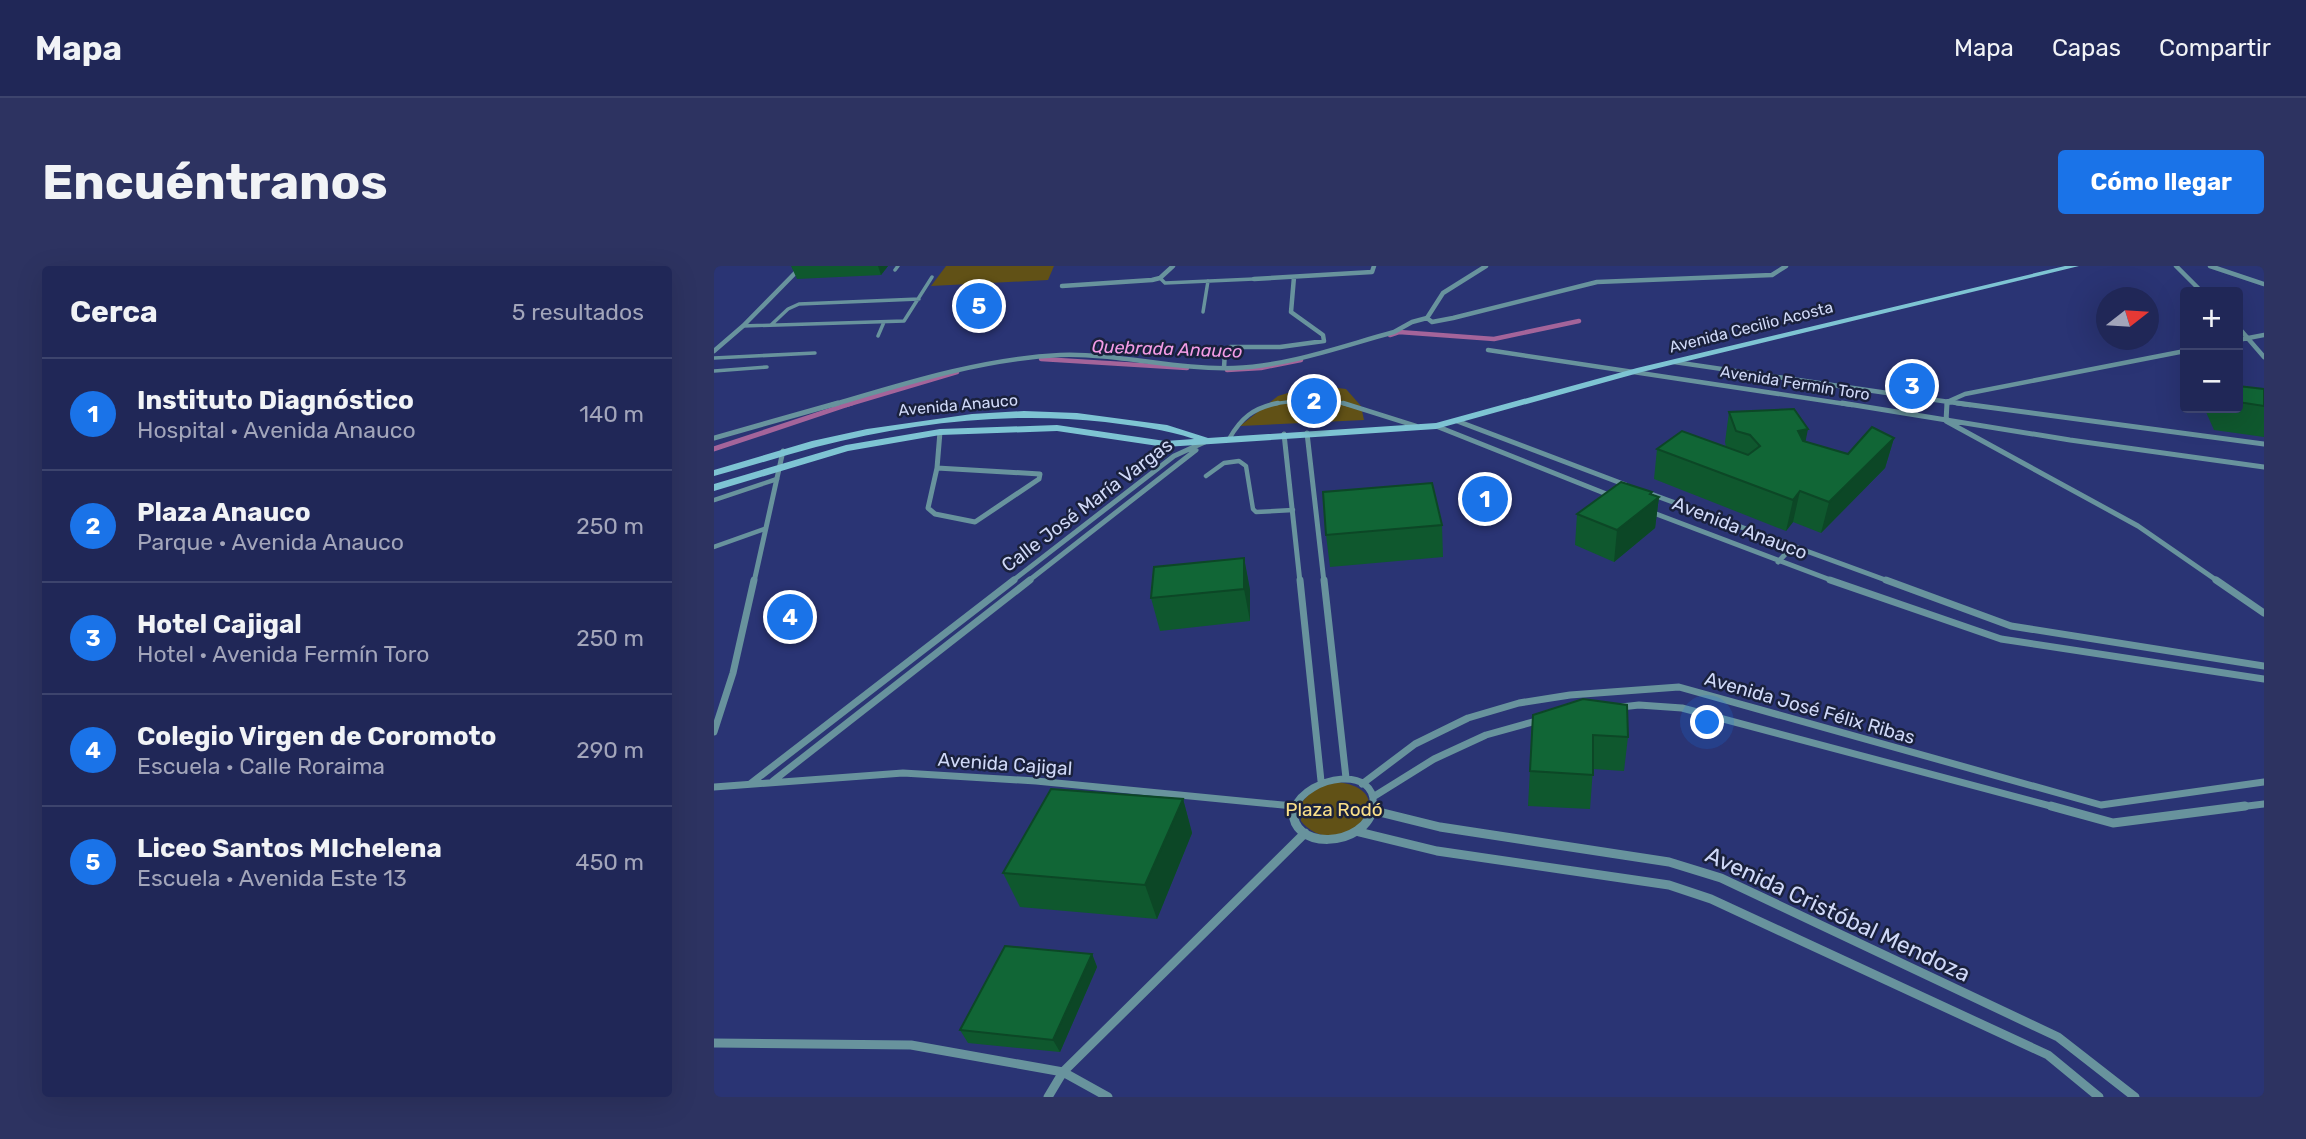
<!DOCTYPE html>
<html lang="es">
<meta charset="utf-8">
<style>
:root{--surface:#202757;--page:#2d3361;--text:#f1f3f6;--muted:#a2a5ba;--line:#3d446d;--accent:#1a73e8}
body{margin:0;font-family:Rubik,sans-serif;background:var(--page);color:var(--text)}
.controls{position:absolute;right:21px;top:21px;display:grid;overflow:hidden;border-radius:7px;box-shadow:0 7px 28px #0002}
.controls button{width:63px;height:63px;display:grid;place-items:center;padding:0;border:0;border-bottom:2px solid var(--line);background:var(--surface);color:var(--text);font:35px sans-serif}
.compass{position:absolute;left:1382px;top:21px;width:63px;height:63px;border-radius:50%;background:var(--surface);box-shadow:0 7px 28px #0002;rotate:73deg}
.you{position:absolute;left:994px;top:457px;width:24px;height:24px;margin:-18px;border:5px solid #fff;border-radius:50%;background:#1a73e8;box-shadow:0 0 0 10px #1a73e833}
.badge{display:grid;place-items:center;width:46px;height:46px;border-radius:50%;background:var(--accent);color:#fff;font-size:23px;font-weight:700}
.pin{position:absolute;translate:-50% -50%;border:4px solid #fff;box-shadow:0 2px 7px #0006}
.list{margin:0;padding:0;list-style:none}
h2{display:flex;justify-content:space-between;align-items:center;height:91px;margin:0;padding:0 28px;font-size:30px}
h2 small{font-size:23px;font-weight:400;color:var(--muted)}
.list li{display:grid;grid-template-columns:46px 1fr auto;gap:21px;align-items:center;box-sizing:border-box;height:112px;padding:0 28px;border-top:2px solid var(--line)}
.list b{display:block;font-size:26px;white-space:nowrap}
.list p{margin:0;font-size:23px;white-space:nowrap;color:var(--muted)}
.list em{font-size:23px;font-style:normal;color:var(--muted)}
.map{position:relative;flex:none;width:1550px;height:831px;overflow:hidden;border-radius:7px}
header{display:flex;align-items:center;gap:42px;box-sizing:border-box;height:98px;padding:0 35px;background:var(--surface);border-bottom:2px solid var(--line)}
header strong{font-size:33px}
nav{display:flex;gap:38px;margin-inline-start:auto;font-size:24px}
.intro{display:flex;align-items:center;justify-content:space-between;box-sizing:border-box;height:168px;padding:0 42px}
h1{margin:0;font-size:49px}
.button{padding:18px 32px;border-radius:7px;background:var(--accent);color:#fff;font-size:24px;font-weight:700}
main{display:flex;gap:42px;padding:0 42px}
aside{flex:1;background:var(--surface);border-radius:7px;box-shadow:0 7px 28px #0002}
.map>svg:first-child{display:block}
</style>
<header>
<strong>Mapa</strong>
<nav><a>Mapa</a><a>Capas</a><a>Compartir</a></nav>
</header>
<div class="intro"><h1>Encuéntranos</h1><a class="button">Cómo llegar</a></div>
<main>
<aside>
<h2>Cerca<small>5 resultados</small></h2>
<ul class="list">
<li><span class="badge">1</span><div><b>Instituto Diagnóstico</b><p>Hospital · Avenida Anauco</p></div><em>140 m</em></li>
<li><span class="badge">2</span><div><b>Plaza Anauco</b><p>Parque · Avenida Anauco</p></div><em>250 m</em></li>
<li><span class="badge">3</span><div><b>Hotel Cajigal</b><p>Hotel · Avenida Fermín Toro</p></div><em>250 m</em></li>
<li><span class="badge">4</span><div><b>Colegio Virgen de Coromoto</b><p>Escuela · Calle Roraima</p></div><em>290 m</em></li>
<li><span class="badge">5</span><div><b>Liceo Santos MIchelena</b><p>Escuela · Avenida Este 13</p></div><em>450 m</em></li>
</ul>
</aside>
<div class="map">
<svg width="1550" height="831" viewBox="0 0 1550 831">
<rect width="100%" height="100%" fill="#2a3474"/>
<!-- green -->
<path fill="#615116" d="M232,0H340L334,14L217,20Z
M600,119L632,123L647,140L650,154L526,160L564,130Z
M624,516C697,526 624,601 587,555V537L601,522Z"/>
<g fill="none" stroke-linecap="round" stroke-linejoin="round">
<!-- stream-far1 -->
<path stroke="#a4649a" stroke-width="4.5" d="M676,69L685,66L780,73L865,55
M327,93L473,102
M513,104L547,102L587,94
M132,139L243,106"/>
<!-- stream -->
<path stroke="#a4649a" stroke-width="5" d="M0,183L138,137"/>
<!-- service-far1 -->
<path stroke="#68939d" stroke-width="3.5" d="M181,4L184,0
M57,59L74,43L85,38L205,33
M29,60L190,55L218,11
M164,70L170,56
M0,92L101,87
M0,105L53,101
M555,139C579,134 612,132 635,139"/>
<!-- service -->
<path stroke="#68939d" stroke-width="4.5" d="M629,137L702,160
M515,173C527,152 539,142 564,137
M492,210L510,197L525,195L532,200L539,243L542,246L579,244
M0,234L63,213
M0,281L50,263"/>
<!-- pedestrian -->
<path stroke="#68939d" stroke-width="3.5" d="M446,12L451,17L540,13
M489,46L494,15"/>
<!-- minor-far3 -->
<path stroke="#68939d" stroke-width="4.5" d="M1462,0L1488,26
M1496,0L1550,18
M540,13L658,6L660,0
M348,20L438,14L446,12L459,0
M713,52L729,27L772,0
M1524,61L1550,91
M1524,74L1550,69
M774,84L1138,139
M0,85L29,60L88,0
M960,96L1256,139
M510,102L511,85L516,81H566L610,75L609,69L577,46L580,11
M118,139C192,117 268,93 346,89C404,87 462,104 520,102C575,100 628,80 680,66L698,56L713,52L718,56L739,52L883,16L1058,9L1072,0
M1233,139V136L1251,128L1471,85"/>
<!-- minor-far2 -->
<path stroke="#68939d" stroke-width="5" d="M1128,137L1356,174L1550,201
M1233,137L1232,155L1424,260L1505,316
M1243,137L1550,178
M743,155L912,219
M722,160L900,231
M593,167L610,316
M570,168L586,316
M0,172L124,137
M223,202L326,208L325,213L261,256L221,248L214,242Z
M223,202L226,166
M937,228L1177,316
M937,246L1122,316
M1064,296L1078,281
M40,316L69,185
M297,316L460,190L493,175
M313,316L482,184"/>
<!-- minor-far1 -->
<path stroke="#68939d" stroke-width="7" d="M586,314L607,515
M610,314L632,512
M1116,314L1287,373L1550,413
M1172,314L1297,360L1550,400
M1502,314L1550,347
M907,441L925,439L968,442L1344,542
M0,466L19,407L40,314
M59,515L316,314
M36,518L300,314
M648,518L701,478L754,452L805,437L856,429L965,421L1387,539L1550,516
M0,521L189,507L322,515L579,540
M659,531L720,493L772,469L826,454
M580,542C594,509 665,498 659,542
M1517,542L1550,538"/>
<!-- minor -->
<path stroke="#68939d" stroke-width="9" d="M580,540C571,586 654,583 659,540
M1337,540L1399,557L1531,540
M661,545L726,561L955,596L1007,612L1344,771L1421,831
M645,566L723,585L955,619L997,633L1334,789L1385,831
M0,777L197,779L349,806L394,831
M334,831L349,806L591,567"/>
<!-- secondary -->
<path fill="#7ec4d3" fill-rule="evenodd" d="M1351,0H1365L928,106L722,163L451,181L343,165L226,169L134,185L0,225V218L132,179L226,163L343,159L451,175L480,173C451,163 421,160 391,156C294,145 196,157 102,181C68,190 34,201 0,210V204L98,175L153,163L258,148L310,145L363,147L453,159L494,172L722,157L923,102Z"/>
</g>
<!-- wall -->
<path fill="#0f582e" d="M77,0H174L167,9L83,13Z
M1524,120L1550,123V171L1500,164L1492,146L1494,142H1524Z
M1015,146L1091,175L1134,188L1180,172L1171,202L1107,267L1079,256L1072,265L940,213L943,183L1012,181L1011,176Z
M938,226V228L945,231L941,262L900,296L861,279L863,248Z
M728,259L729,291L616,301L612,269Z
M530,292L536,324V355L446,365L437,332Z
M819,449L914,471L910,505L879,503L876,543L814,540Z
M469,533L478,567L443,653L306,641L289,607Z
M378,688L383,701L346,786L254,777L246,764Z"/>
<!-- shaded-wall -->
<path fill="#0c4726" d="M164,0H174L167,9Z
M1094,163L1088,193L1084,165Z
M1180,172L1171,202L1107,267L1115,236Z
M1086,225L1079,256L1072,265L1079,234Z
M938,226L936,238L945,231L941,262L900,296L903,264Z
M530,292L536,324V355L530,323Z
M469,533L478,567L443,653L431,619Z
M378,688L383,701L346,786L339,774Z"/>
<!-- building -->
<path fill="#116636" stroke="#0c4726" stroke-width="2" d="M1524,120L1550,123V140L1524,136Z
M1080,143L1094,163L1084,165L1089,175L1134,188L1158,161L1180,172L1115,236L1086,225L1079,234L943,183L968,165L1034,189L1046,180L1036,169L1022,165L1015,146Z
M907,216L938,226L936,228L945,231L903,264L863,248Z
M718,217L728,259L612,269L609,226Z
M530,292V323L437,332L440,301Z
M869,433L913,439L914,471L879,469V509L816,505L819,449Z
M337,523L469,533L431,619L289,607Z
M291,680L378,688L339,774L246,764Z"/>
<g text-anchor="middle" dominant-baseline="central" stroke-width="5" stroke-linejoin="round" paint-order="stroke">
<!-- far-street labels -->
<g font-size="16" fill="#d0d9f8" stroke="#1a213d">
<text transform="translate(1037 61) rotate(-14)">Avenida Cecilio Acosta</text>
<text transform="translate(1081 117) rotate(9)">Avenida Fermín Toro</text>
<text transform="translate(244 139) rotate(-5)">Avenida Anauco</text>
</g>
<!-- far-water labels -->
<g font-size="18" font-style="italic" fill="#f49ce6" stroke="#1a213d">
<text transform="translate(453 83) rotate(2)">Quebrada Anauco</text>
</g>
<!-- street labels -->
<g font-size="19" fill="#d0d9f8" stroke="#1a213d">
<text transform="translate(373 239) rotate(-37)">Calle José María Vargas</text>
<text transform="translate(1026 262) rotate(21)">Avenida Anauco</text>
<text transform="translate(1096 442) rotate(16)">Avenida José Félix Ribas</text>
<text transform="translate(291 498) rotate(4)">Avenida Cajigal</text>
</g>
<!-- park labels -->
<g font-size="19" fill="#fbe089" stroke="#1a213d">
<text x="620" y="543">Plaza Rodó</text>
</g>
<!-- near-street labels -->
<g font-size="23" fill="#d0d9f8" stroke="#1a213d">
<text transform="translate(1124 648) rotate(25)">Avenida Cristóbal Mendoza</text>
</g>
</g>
</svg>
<div class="controls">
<button>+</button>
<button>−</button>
</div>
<svg class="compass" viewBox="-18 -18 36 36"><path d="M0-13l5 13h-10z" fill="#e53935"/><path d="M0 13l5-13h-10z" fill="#a2a5ba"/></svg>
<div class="you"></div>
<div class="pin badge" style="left:771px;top:233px">1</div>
<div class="pin badge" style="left:600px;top:135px">2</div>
<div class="pin badge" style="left:1198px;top:120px">3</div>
<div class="pin badge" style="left:76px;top:351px">4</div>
<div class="pin badge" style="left:265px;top:40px">5</div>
</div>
</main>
